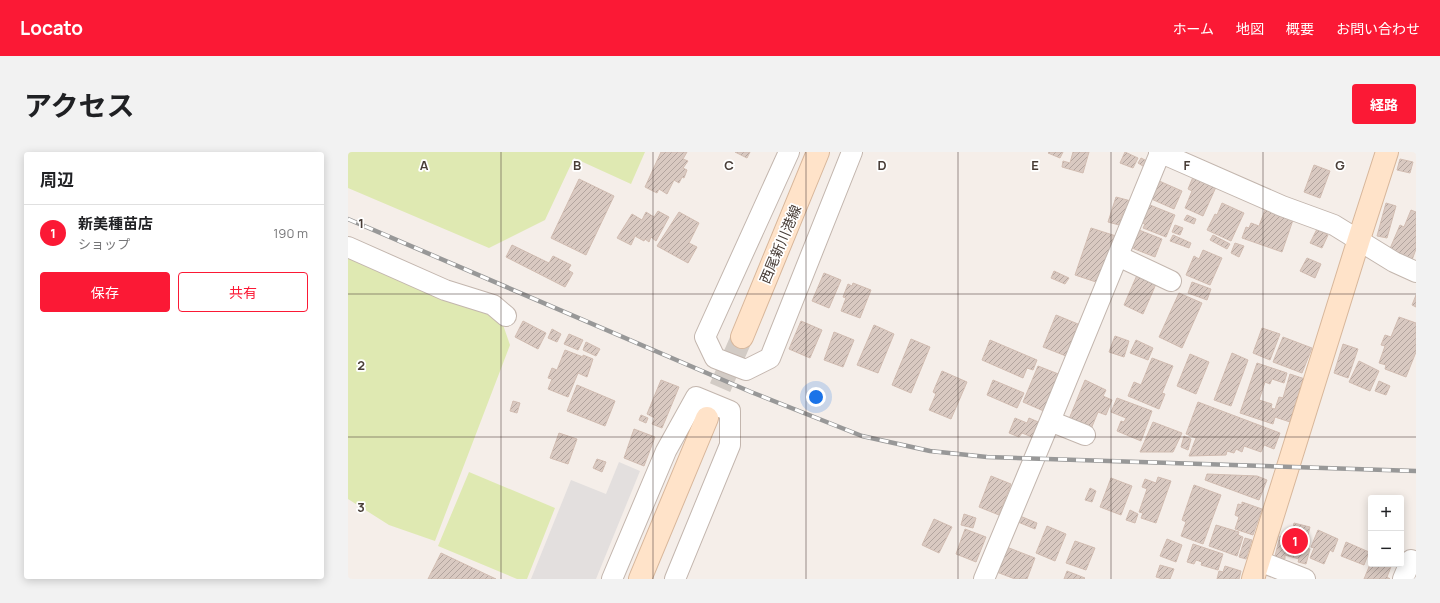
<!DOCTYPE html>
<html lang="ja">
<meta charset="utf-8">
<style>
:root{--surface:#fff;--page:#f2f2f2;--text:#202124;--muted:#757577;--line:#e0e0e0;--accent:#fb1935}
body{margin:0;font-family:Manrope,"Noto Sans JP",sans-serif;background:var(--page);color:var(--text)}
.controls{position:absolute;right:12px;bottom:12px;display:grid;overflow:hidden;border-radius:4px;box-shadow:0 2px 10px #0003}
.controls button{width:36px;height:36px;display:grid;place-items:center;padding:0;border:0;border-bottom:1px solid var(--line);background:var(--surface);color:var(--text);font:20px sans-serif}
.you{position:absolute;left:468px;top:245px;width:14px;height:14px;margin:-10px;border:3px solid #fff;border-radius:50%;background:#1a73e8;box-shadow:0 0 0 6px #1a73e833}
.badge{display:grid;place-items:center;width:26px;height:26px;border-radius:50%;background:var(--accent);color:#fff;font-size:13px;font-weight:700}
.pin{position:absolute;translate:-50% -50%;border:2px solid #fff;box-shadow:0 1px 4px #0006}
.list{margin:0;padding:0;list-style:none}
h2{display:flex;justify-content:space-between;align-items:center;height:52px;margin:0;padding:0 16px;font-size:17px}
h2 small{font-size:13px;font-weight:400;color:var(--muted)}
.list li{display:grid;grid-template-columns:26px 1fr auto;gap:12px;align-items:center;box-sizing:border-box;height:56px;padding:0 16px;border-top:1px solid var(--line)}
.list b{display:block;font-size:15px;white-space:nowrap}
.list p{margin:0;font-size:13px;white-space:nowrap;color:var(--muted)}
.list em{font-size:13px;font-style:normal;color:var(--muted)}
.actions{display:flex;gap:8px;padding:12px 16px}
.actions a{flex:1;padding:9px 0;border:1px solid var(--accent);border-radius:4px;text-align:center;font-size:14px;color:var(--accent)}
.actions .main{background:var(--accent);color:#fff}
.map{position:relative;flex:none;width:1068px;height:427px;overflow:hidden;border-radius:4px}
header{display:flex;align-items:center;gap:24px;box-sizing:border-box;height:56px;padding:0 20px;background:var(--accent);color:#fff}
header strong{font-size:19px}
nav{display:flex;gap:22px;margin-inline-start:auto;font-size:14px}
.intro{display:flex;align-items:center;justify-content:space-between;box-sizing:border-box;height:96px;padding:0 24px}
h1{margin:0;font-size:28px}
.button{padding:10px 18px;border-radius:4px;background:var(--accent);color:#fff;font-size:14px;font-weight:700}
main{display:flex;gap:24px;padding:0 24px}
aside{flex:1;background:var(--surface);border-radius:4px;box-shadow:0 2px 10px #0003}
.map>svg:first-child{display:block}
</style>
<header>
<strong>Locato</strong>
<nav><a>ホーム</a><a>地図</a><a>概要</a><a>お問い合わせ</a></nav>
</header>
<div class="intro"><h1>アクセス</h1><a class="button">経路</a></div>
<main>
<aside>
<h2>周辺<small></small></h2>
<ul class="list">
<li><span class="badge">1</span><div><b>新美種苗店</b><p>ショップ</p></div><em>190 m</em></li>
</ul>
<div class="actions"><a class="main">保存</a><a>共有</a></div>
</aside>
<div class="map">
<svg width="1068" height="427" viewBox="0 0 1068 427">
<defs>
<pattern id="building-hatch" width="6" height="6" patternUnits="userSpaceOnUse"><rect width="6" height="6" fill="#d9c9c1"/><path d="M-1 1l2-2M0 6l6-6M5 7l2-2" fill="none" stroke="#b2a49e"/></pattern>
</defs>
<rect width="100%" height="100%" fill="#f5eee9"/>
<!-- park -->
<path fill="#dfe9b2" d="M0,0H297L283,32L226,6L197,68L141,96L0,36Z
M0,100L153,167L162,193L87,389L41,373L0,347Z
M121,320L207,356L179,427H169L90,394Z"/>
<!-- parking -->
<path fill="#e3dfde" d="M271,310L292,319L248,427H183L223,328L258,342Z"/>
<!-- building -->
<path fill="url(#building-hatch)" stroke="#d1bcb1" d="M313,0H339L335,7L340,9L335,16L339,18L336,26L334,25L331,31L326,28L319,42L311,37L309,41L297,35Z
M387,0H402L399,6Z
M701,0H715L712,6L700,1Z
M725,0H741L735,21L714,15L715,9L722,11Z
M777,0L790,6L785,16L772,11Z
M793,6L801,10L798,16L790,11Z
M1052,7L1065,10L1062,21L1049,18Z
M966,13L982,19L972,46L956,40Z
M845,25L868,35L855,64L837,56L844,39L840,37Z
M231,27L266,44L238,103L203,86Z
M809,28L834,39L826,57L801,46Z
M768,45L783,49L778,62L775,61L771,73L760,70Z
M797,51L827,63L818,85L795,76L797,72L790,69Z
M874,51L896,61L883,89L859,78L867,62L869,63Z
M1038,51L1048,54L1039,86L1029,84Z
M917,58L945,68L934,100L894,86L898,75L901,76L903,71L911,74Z
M1063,58L1068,60V97L1064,108L1041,99L1052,73L1056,75Z
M310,59L321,65L308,89L303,85L301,90L297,87L296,89L287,84L283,93L269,86L284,62L294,68L298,60L306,65Z
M331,60L351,71L341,91L349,95L340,111L309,94Z
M839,63L848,67L846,72L836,68Z
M827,73L835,76L832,83L824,80Z
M743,76L768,84L751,131L727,123Z
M969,77L980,83L974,96L962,91Z
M791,78L814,87L807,105L784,96Z
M825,83L843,91L841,96L822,89Z
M865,83L882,92L879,97L862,88Z
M887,91L896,94L891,105L883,101Z
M164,93L201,111L205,104L223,113L220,118L225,121L217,135L158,105Z
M855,98L874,106L862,133L838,123L846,104L851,107Z
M959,106L973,112L967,126L952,119Z
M706,119L721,126L717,132L703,126Z
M476,121L493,128L481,156L464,149Z
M789,123L808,132L795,162L776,153Z
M844,130L863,137L859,148L840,141Z
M505,131L523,138L512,166L493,159L498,146L495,145L500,132L504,134Z
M831,141L854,151L834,196L811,185Z
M1068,143V155L1064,153Z
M708,163L730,172L718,204L695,195Z
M1051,165L1068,171V200L1058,225L1037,217L1038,213L1031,211L1037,194L1033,193L1037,183L1043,185Z
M175,169L198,181L190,197L167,185Z
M453,169L474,178L462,206L441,197Z
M526,173L546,182L530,221L509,213Z
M914,176L932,182L922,208L905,201Z
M204,177L213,182L209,190L200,186Z
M486,180L506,188L495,215L476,208Z
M221,182L235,188L230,198L216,192Z
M767,184L781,189L776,205L761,200Z
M935,185L964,196L954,221L925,210Z
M563,187L582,195L563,241L544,233Z
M642,188L689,208L685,218L679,216L675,226L634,208Z
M788,188L805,196L800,208L782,201Z
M238,190L252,197L248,204L235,198Z
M995,192L1010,197L1000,226L986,221Z
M217,198L235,205V203L245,207L239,225L230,221L220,245L200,237L204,227L200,226L204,216L209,218Z
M884,201L900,208L883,254L866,248Z
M842,202L861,210L848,242L829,234Z
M804,206L825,214L814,241L817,242L811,257L780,244L786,230L793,233Z
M1011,209L1031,219L1022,239L1001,230Z
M909,211L939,221L936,231L924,227L922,232L917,230L911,248L924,252L923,256L927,257L931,245L935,246L942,222L957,227L942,270L927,265L925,272L892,261Z
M690,214L713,223L698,260L675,250Z
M594,219L619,230L603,267L581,258L588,242L585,240Z
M313,228L331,235L314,276L304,272L307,266L299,262Z
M645,228L676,241L669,256L639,243Z
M737,228L758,238L755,244L764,248L758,263L750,260L743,277L721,267Z
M1031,229L1042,234L1038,243L1027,239Z
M229,233L267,249L257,274L219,259Z
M769,246L804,259L793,289L769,279L773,269L776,270L778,266L763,260Z
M165,249L172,251L169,261L162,259Z
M850,250L932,281L926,297L916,293L913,300L896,294L894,300L888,297L886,301L879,299L878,303L841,304L848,286L838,282Z
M293,263L300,266L298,271L291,268Z
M667,266L679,271L681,266L695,272L689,287L674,281L671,285L661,281Z
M805,270L834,281L825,300H792Z
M286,277L307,285L296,314L276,306Z
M211,281L229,287L220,312L202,306Z
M836,284L843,287L840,298L833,295Z
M249,307L258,310L254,320L245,316Z
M859,322L909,324L919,328L911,348L857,328Z
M643,324L663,332L651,363L631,355Z
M810,325L823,329L808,371L793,366L795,361L791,360L799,337L794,335L797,327L808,331Z
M763,326L784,334L773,363L752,355Z
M846,333L873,343L855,392L833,384L838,370L834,368Z
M742,336L748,339L744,350L737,348Z
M894,350L914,357L905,383L887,377L891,365L887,363L890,352L894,353Z
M782,358L790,362L787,371L778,368Z
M616,362L628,366L625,376L613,373Z
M672,364L689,371L687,377L670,370Z
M586,367L604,375L591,401L574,393Z
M946,371L962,375L957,396L962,397L958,412L950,410L951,407L937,403V407L927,404L932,384L938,386L940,379L944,380Z
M868,373L891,380L890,383L895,385L889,404L861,394Z
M699,374L718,382L707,409L688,401Z
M617,377L638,385L628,410L608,402Z
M970,378L990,387L985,400L982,398L976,412L962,406L966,396L963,395Z
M897,386L904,388L898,407L891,405Z
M819,387L834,393L828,410L812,404Z
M727,389L747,396L738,418L718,411Z
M998,390L1021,400L1016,413L993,404Z
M845,392L875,402L870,418L853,413L854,410L848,408L846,412L839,410Z
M656,394L687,406L679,427H667L646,419Z
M93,401L148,427H80Z
M1023,410V412H1044L1039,425L1042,427H1016Z
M812,413L826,417L822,427H815L808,425Z
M877,414L893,419L891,427H869L871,419L875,420Z
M719,419L737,426L736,427H716Z"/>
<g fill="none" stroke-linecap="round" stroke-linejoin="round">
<!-- secondary-tunnel -->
<path stroke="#d2cbc5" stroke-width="22" stroke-dasharray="22 11" stroke-linecap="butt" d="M359,266L394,185"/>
<!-- street casing -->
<g stroke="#c3b6ae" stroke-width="22">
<path id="street" d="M441,0L357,185L367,206L398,218L422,206L504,0
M811,0L934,54L986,73L1046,110L1068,120
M0,95L97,138L145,153L158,164
M770,104L823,129
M702,269L737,283
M911,409L957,427
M264,427L318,299L348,245L382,259V293L327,427
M636,427L702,269L812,1
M1055,427L1063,408L1068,410"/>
</g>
<!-- secondary casing -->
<g stroke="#d8b79b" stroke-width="24">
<path id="secondary" d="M394,185L470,0
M292,427L359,266
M905,427L1011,87L1039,0"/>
</g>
<!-- street -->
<use href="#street" stroke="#fff" stroke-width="20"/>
<!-- secondary -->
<use href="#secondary" stroke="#ffe3c9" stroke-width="22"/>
<!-- rail casing -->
<g stroke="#989898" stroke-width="4.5">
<path id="rail" d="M0,67L403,240L514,284L582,299L639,305L1068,319"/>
</g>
<!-- rail -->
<use href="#rail" stroke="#fff" stroke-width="3" stroke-dasharray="9" stroke-linecap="butt"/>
</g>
<!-- grid -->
<path fill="none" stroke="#483d37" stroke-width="1" stroke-opacity="0.55" d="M153,0V427M305,0V427M458,0V427M610,0V427M763,0V427M915,0V427M0,142H1068M0,285H1068"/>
<g text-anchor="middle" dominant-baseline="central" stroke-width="3.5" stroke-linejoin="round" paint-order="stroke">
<!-- street labels -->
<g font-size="14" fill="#483d37" stroke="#fff">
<text transform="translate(432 92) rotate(-67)">西尾新川港線</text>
</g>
</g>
<g font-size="13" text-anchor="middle" font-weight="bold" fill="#483d37" stroke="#fff" stroke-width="3.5" stroke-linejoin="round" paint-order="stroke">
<text x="76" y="18">A</text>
<text x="229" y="18">B</text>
<text x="381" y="18">C</text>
<text x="534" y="18">D</text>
<text x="687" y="18">E</text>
<text x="839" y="18">F</text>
<text x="992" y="18">G</text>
<text x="13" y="76">1</text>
<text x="13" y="218">2</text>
<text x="13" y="360">3</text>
</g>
</svg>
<div class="controls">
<button>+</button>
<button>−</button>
</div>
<div class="you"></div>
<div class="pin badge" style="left:947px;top:389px">1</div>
</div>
</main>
